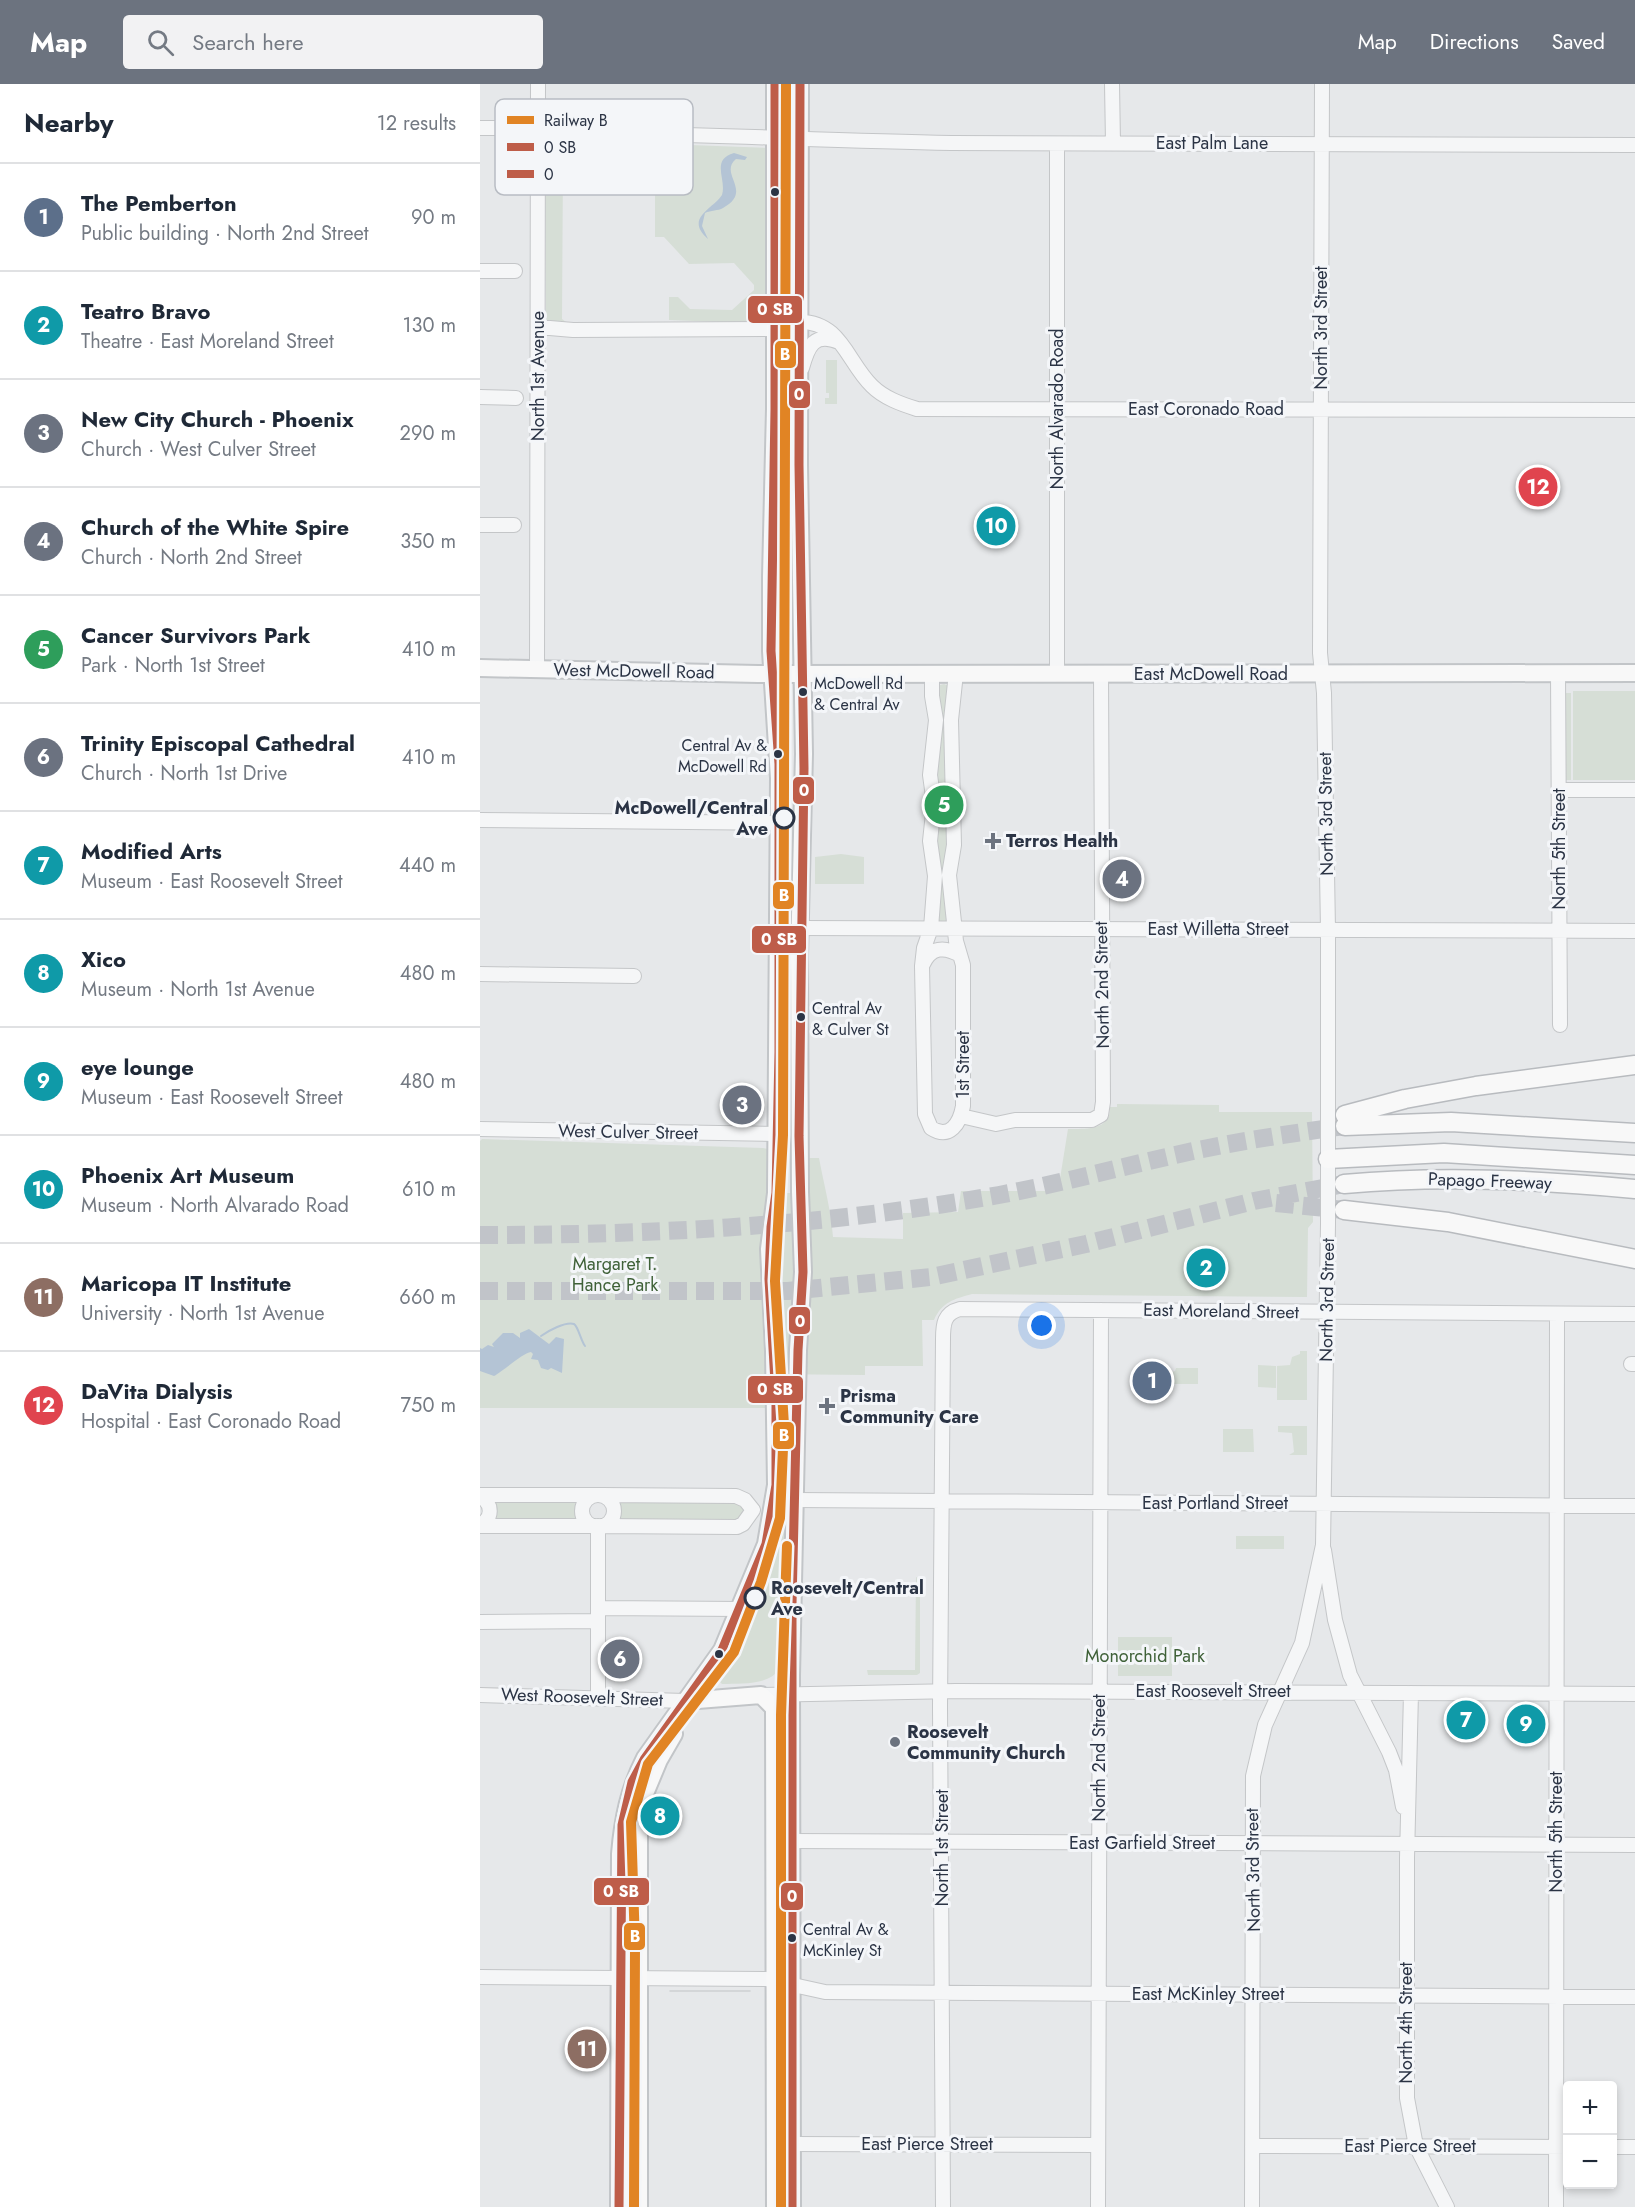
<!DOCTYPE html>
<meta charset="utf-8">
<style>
:root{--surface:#fff;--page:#f2f2f3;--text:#1f2937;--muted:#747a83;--line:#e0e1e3;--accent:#6c737f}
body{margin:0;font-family:Jost,sans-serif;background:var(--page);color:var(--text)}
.controls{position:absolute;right:18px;bottom:18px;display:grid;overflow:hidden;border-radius:6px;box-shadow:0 3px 9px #0003}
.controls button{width:54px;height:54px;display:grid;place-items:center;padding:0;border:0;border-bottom:2px solid var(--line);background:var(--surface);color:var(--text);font:30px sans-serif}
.you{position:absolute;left:562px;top:1242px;width:21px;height:21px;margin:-15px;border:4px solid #fff;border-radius:50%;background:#1a73e8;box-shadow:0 0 0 9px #1a73e833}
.badge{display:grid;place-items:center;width:39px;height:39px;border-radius:50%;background:var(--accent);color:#fff;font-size:20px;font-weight:700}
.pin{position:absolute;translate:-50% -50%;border:3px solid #fff;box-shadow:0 2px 6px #0006}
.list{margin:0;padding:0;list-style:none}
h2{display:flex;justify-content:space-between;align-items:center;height:78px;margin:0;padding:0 24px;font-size:26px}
h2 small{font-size:20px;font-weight:400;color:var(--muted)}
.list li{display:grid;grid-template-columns:39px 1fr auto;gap:18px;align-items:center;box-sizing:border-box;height:108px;padding:0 24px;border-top:2px solid var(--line)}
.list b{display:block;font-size:22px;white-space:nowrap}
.list p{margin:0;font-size:20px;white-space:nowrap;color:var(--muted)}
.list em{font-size:20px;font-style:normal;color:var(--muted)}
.icon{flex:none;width:33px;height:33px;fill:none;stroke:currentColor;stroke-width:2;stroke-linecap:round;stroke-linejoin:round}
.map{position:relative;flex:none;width:1155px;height:2123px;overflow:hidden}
header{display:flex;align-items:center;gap:36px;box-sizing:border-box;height:84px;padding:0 30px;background:var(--accent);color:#fff}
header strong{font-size:28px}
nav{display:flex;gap:33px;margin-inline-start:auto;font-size:21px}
.search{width:420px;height:54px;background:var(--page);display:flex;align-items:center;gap:15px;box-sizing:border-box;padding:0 21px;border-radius:6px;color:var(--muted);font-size:22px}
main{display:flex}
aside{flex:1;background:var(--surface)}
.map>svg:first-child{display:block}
</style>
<header>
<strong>Map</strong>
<div class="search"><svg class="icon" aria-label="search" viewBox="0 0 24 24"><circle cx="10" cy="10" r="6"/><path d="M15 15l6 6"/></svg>Search here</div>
<nav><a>Map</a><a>Directions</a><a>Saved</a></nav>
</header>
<main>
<aside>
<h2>Nearby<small>12 results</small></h2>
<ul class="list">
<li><span class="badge" style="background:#5c6f8a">1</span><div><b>The Pemberton</b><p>Public building · North 2nd Street</p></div><em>90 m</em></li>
<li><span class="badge" style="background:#0f9aa8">2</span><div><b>Teatro Bravo</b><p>Theatre · East Moreland Street</p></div><em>130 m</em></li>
<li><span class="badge" style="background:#6b7280">3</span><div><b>New City Church - Phoenix</b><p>Church · West Culver Street</p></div><em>290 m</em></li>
<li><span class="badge" style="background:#6b7280">4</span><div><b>Church of the White Spire</b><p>Church · North 2nd Street</p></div><em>350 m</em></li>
<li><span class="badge" style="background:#2e9e5b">5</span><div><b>Cancer Survivors Park</b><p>Park · North 1st Street</p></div><em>410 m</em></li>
<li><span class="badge" style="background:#6b7280">6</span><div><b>Trinity Episcopal Cathedral</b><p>Church · North 1st Drive</p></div><em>410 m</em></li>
<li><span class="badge" style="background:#0f9aa8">7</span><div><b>Modified Arts</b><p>Museum · East Roosevelt Street</p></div><em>440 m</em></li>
<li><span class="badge" style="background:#0f9aa8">8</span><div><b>Xico</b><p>Museum · North 1st Avenue</p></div><em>480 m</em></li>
<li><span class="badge" style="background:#0f9aa8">9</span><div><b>eye lounge</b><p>Museum · East Roosevelt Street</p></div><em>480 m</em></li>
<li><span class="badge" style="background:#0f9aa8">10</span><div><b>Phoenix Art Museum</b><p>Museum · North Alvarado Road</p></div><em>610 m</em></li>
<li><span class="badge" style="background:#8d6e63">11</span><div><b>Maricopa IT Institute</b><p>University · North 1st Avenue</p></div><em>660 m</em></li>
<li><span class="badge" style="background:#e0444e">12</span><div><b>DaVita Dialysis</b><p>Hospital · East Coronado Road</p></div><em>750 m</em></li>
</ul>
</aside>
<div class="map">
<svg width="1155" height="2123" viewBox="0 0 1155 2123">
<rect width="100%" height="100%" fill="#e6e8ea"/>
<!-- green -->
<path fill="#d6ded6" d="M91,57V75L83,76L82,235L90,241L66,237L65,66L74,59Z
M102,57L289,64V240L189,236V213H198L210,225L252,226L274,206V201L254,179L209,180L184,153H175V77L102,75Z
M346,276H357V320H345V314H349V309H346Z
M464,600L471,603L469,837L457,838C453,759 457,681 456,602Z
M1093,607H1155V696H1093Z
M1086,609H1091V696H1085Z
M361,770L384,773V800H335V773Z
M637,1020L739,1021V1028H832L833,1138L828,1144L827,1213L492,1210C474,1215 462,1218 454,1236H442L443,1282H385V1291L281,1290L280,1311L286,1324H0V1057L2,1055L283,1064L288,1065L287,1109H327V1074H339C344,1101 351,1126 353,1153L423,1155V1129L478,1128L481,1107H578L588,1045C605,1045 631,1047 630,1023H637Z
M820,1267H827V1316H797V1282L810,1281L812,1273L820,1270Z
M778,1281L796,1282V1304L778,1303Z
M696,1284H718V1300H687V1289L695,1287Z
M798,1342H827V1371H809L814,1368L812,1349L798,1348Z
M743,1345H773L774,1368H743Z
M19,1416L94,1417L99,1429L94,1437H20L15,1433V1420Z
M256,1416L266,1422L263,1437H142L137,1430L141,1418Z
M303,1438L305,1457L299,1584C291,1602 260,1599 242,1600L238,1596L259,1562Z
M756,1452H804V1465H756Z
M436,1493L440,1495V1589L437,1591H388L387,1586H435Z
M638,1553H692V1592H638Z"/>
<!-- water -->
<path fill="#b4c4d5" d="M254,69L267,73L265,76L256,75C238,90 274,107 243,124C238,127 231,126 225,129L222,142L228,155C204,134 233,125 242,111C247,95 230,76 254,69Z
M49,1245L69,1260L76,1253L84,1255L82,1289L71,1284L68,1286L61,1284L58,1276L51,1275L53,1270L51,1268C43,1269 23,1287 14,1292L0,1287V1264L2,1265L8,1261L14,1263L12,1260L23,1249H33L40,1254V1249Z"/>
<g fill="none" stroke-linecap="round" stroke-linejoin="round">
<!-- stream -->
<path stroke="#b4c4d5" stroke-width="2" d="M61,1252C68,1247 86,1237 94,1240C98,1242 101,1257 105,1262"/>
<!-- highway-tunnel -->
<path stroke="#c1c4c9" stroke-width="18" stroke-dasharray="18 9" stroke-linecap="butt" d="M796,1119L864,1126
M0,1151C174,1151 347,1142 519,1111C578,1100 637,1084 695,1071C752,1058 808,1050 865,1042
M0,1207H308L451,1193L606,1160L774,1117L864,1100"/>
<!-- minor casing -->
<g stroke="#c4c6c8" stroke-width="16">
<path id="minor" d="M632,0L633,59
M0,44H36
M59,48C197,49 334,56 471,59L1155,61
M0,187H35
M319,238C361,237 367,278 392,302C404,314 421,320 437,325L1155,326
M58,243L93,246L295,245
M322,284C328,262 334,248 359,258
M0,313L36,314
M0,441H34
M57,585L58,0
M452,589V612L456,636L450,691L454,720L450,757L455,792L451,844L444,864L442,882L445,1030L451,1044C470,1056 480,1039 483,1022V881L476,857L469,791L474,761L471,636L476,589
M577,589V60
M1078,589L1080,941
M1079,706H1155
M0,736L299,739
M321,844L1155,847
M443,880C451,863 464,862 480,871
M0,890L154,892
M481,1032L516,1040L535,1036H612L621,1031L623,1018L621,590
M0,1045L296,1050
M1151,1280H1155
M0,1411H115
M121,1411L256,1412L265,1416L273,1426
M102 1427a16 16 0 1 1 32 0a16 16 0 1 1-32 0Z
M0,1412C13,1420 13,1434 0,1441
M315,1416L1155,1422
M0,1442H115
M118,1442V1612
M121,1442L257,1443L263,1440L273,1426
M844,1466L855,1536L870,1591L909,1668L916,1686L923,1723
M118,1524L261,1525
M0,1538L118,1537
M931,1609L927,1774V2014L936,2062L967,2123
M0,1611L205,1617
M281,1611L476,1607L1155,1610
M312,1757L1155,1761
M0,1893L286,1895L345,1908L1155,1913
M312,2060L618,2061
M772,2062L1088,2063
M1132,2063H1155
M463,2123L460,1623L463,1255C463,1240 464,1229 480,1225L1155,1230
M618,2123L621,1226
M772,2123L773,1692L785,1641L822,1559L843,1461L848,1140V846L844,609L840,569L842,0
M1076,2123L1077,1230"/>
</g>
<!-- major casing -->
<g stroke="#c2c5c8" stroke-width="20">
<path id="major" d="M295,0V325L291,493V567L299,694L296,1109
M320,0L319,381L324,670L319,872L320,1108
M0,584L278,590L1155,589
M205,1617L281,1611L294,1624L295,2123
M139,2123L140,1770C143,1735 149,1705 165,1674L242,1566L286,1460L296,1401L294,1267
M159,2123V1724L179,1676L194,1650
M312,2123L311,1592L318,1266"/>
</g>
<!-- highway casing -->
<g stroke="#b8bbbf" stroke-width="21">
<path id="highway" d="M865,1031L925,1015L996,1002L1155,981
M865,1042L971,1038L1155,1049
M848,1075L964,1069L1155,1081
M864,1100C962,1091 1058,1096 1155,1105
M864,1126L968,1138L1155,1175"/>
</g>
<!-- minor -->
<use href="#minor" stroke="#f5f6f7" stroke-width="14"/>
<!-- major -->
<use href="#major" stroke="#f8f8f8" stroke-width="16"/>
<!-- highway -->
<use href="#highway" stroke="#f8f8f8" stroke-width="18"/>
<!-- tram -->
<path stroke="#cecfd2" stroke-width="1.5" d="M190,1907H270"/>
<!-- major-bridge casing -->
<g stroke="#c2c5c8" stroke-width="20" stroke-linecap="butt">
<path id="major-bridge" d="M318,1266L323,1188L320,1108
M294,1267L289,1165L296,1109"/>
</g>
<!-- major-bridge -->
<use href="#major-bridge" stroke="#f8f8f8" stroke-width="16"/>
<!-- bus-1 casing -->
<g stroke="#f4f6f9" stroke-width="14">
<path id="bus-1" d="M139,2123L142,1741L152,1698L165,1674L242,1566L286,1460L296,1401V1316L289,1195L291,1143L296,1109L299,968V680L291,567L295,325V0"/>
</g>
<!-- bus-2 casing -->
<g stroke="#f4f6f9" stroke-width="14">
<path id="bus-2" d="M312,2123V1520L318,1266L323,1188L319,1052L324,684L319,381L320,0"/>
</g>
<!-- bus-1 -->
<use href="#bus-1" stroke="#be5d49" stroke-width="9"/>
<!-- bus-2 -->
<use href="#bus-2" stroke="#be5d49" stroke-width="9"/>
<!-- rail-1 casing -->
<g stroke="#f4f6f9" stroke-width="15">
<path id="rail-1" d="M154,2123L155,1861L151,1738L168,1680L254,1568L281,1498L300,1434L304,1341L295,1197L303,1051L306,0
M301,2123V1631L307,1462"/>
</g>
<!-- rail-1 -->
<use href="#rail-1" stroke="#e18424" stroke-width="10"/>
</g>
<!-- markers -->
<g fill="#2b3445" stroke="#f4f6f9" stroke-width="2">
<circle cx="295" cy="108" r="5"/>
<circle cx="323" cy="608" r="5"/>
<circle cx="298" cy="670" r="5"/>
<circle cx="321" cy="933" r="5"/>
<circle cx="239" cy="1570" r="5"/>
<circle cx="312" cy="1854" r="5"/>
</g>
<g fill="#f4f6f9" stroke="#2b3445" stroke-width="3">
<circle cx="304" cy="734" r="10"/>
<circle cx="275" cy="1514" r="10"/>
</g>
<g fill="#6c737f" stroke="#f4f6f9" stroke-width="2">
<path d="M510 748h6v6h6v6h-6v6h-6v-6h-6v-6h6z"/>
<path d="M344 1313h6v6h6v6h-6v6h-6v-6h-6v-6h6z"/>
<circle cx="415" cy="1658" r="6"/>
</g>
<g text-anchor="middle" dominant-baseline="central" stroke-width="6" stroke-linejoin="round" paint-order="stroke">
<!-- bus labels -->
<g font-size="16" fill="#2b3445" stroke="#f4f6f9" text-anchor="start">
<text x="334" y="599">McDowell Rd<tspan x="334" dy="21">&amp; Central Av</tspan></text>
<text x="287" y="661" text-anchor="end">Central Av &amp;<tspan x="287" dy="21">McDowell Rd</tspan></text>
<text x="332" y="924">Central Av<tspan x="332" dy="21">&amp; Culver St</tspan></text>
<text x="323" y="1845">Central Av &amp;<tspan x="323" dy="21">McKinley St</tspan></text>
</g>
<!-- street labels -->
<g font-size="18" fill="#2b3445" stroke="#f4f6f9">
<text x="732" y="59">East Palm Lane</text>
<text transform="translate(841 244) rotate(-90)">North 3rd Street</text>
<text transform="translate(58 292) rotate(-90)">North 1st Avenue</text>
<text transform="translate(577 325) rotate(-90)">North Alvarado Road</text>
<text x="726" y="325">East Coronado Road</text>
<text transform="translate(154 587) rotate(1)">West McDowell Road</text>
<text x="731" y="590">East McDowell Road</text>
<text transform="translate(846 730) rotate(-91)">North 3rd Street</text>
<text transform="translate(1079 765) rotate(-90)">North 5th Street</text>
<text x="738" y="845">East Willetta Street</text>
<text transform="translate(622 901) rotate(-91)">North 2nd Street</text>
<text transform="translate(483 981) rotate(-90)">1st Street</text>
<text transform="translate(148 1048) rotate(1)">West Culver Street</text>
<text transform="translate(1010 1097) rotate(2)">Papago Freeway</text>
<text transform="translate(847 1216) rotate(-89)">North 3rd Street</text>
<text transform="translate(741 1227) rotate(1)">East Moreland Street</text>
<text x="735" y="1419">East Portland Street</text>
<text x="733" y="1607">East Roosevelt Street</text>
<text transform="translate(102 1613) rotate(2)">West Roosevelt Street</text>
<text transform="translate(619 1674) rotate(-90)">North 2nd Street</text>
<text transform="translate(1076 1748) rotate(-90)">North 5th Street</text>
<text x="662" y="1759">East Garfield Street</text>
<text transform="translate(462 1764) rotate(-90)">North 1st Street</text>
<text transform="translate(773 1786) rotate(-91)">North 3rd Street</text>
<text x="728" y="1910">East McKinley Street</text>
<text transform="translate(926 1939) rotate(-90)">North 4th Street</text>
<text x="447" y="2060">East Pierce Street</text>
<text x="930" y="2062">East Pierce Street</text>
</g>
<!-- stop labels -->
<g font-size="18" font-weight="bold" fill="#2b3445" stroke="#f4f6f9" text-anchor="end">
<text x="288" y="724">McDowell/Central<tspan x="288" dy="21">Ave</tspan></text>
<text x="291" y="1504" text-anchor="start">Roosevelt/Central<tspan x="291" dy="21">Ave</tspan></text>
</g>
<!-- poi labels -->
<g font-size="18" font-weight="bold" fill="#2b3445" stroke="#f4f6f9" text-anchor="start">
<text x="526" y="757">Terros Health</text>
<text x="360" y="1312">Prisma<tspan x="360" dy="21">Community Care</tspan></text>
<text x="427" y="1648">Roosevelt<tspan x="427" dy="21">Community Church</tspan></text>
</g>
<!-- park labels -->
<g font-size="18" fill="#3f6138" stroke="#f4f6f9">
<text x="135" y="1180">Margaret T.<tspan x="135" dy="21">Hance Park</tspan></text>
<text x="665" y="1572">Monorchid Park</text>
</g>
</g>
<!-- legend -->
<rect x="15" y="15" width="198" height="96" rx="9" fill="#f4f6f9" stroke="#b8bcc3" stroke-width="1.5"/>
<rect x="27" y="32" width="27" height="8" fill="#e18424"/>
<rect x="27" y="59" width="27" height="8" fill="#be5d49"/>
<rect x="27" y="86" width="27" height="8" fill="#be5d49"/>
<g font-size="16" fill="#2b3445">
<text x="64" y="42">Railway B</text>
<text x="64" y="69">0 SB</text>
<text x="64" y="96">0</text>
</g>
<g stroke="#f4f6f9" stroke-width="2">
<rect x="267" y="211" width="56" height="29" rx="6" fill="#be5d49"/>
<rect x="294" y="256" width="23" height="29" rx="6" fill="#e18424"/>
<rect x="308" y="296" width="23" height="29" rx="6" fill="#be5d49"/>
<rect x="312" y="692" width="23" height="29" rx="6" fill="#be5d49"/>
<rect x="292" y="797" width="23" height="29" rx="6" fill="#e18424"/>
<rect x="271" y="841" width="56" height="29" rx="6" fill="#be5d49"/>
<rect x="308" y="1222" width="23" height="29" rx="6" fill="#be5d49"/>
<rect x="267" y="1291" width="57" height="29" rx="6" fill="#be5d49"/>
<rect x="292" y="1337" width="23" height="29" rx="6" fill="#e18424"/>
<rect x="113" y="1793" width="57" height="29" rx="6" fill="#be5d49"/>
<rect x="300" y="1798" width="24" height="29" rx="6" fill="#be5d49"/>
<rect x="143" y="1838" width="23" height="29" rx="6" fill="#e18424"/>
</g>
<g font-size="16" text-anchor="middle" font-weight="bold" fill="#fff">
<text x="295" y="231">0 SB</text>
<text x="305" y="276">B</text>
<text x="319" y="316">0</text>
<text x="324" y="712">0</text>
<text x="304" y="817">B</text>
<text x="299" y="861">0 SB</text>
<text x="320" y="1243">0</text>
<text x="295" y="1311">0 SB</text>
<text x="304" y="1357">B</text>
<text x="141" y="1813">0 SB</text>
<text x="312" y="1818">0</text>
<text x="155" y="1858">B</text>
</g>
</svg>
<div class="controls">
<button>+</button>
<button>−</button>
</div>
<div class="you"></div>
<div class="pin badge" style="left:672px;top:1297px;background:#5c6f8a">1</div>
<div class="pin badge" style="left:726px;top:1184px;background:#0f9aa8">2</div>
<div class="pin badge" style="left:262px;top:1021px;background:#6b7280">3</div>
<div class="pin badge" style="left:642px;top:795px;background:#6b7280">4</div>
<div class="pin badge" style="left:464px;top:721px;background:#2e9e5b">5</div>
<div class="pin badge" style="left:140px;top:1575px;background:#6b7280">6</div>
<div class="pin badge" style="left:986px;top:1636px;background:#0f9aa8">7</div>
<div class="pin badge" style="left:180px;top:1732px;background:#0f9aa8">8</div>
<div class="pin badge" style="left:1046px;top:1640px;background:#0f9aa8">9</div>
<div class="pin badge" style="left:516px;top:442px;background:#0f9aa8">10</div>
<div class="pin badge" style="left:107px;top:1965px;background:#8d6e63">11</div>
<div class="pin badge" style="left:1058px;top:403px;background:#e0444e">12</div>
</div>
</main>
